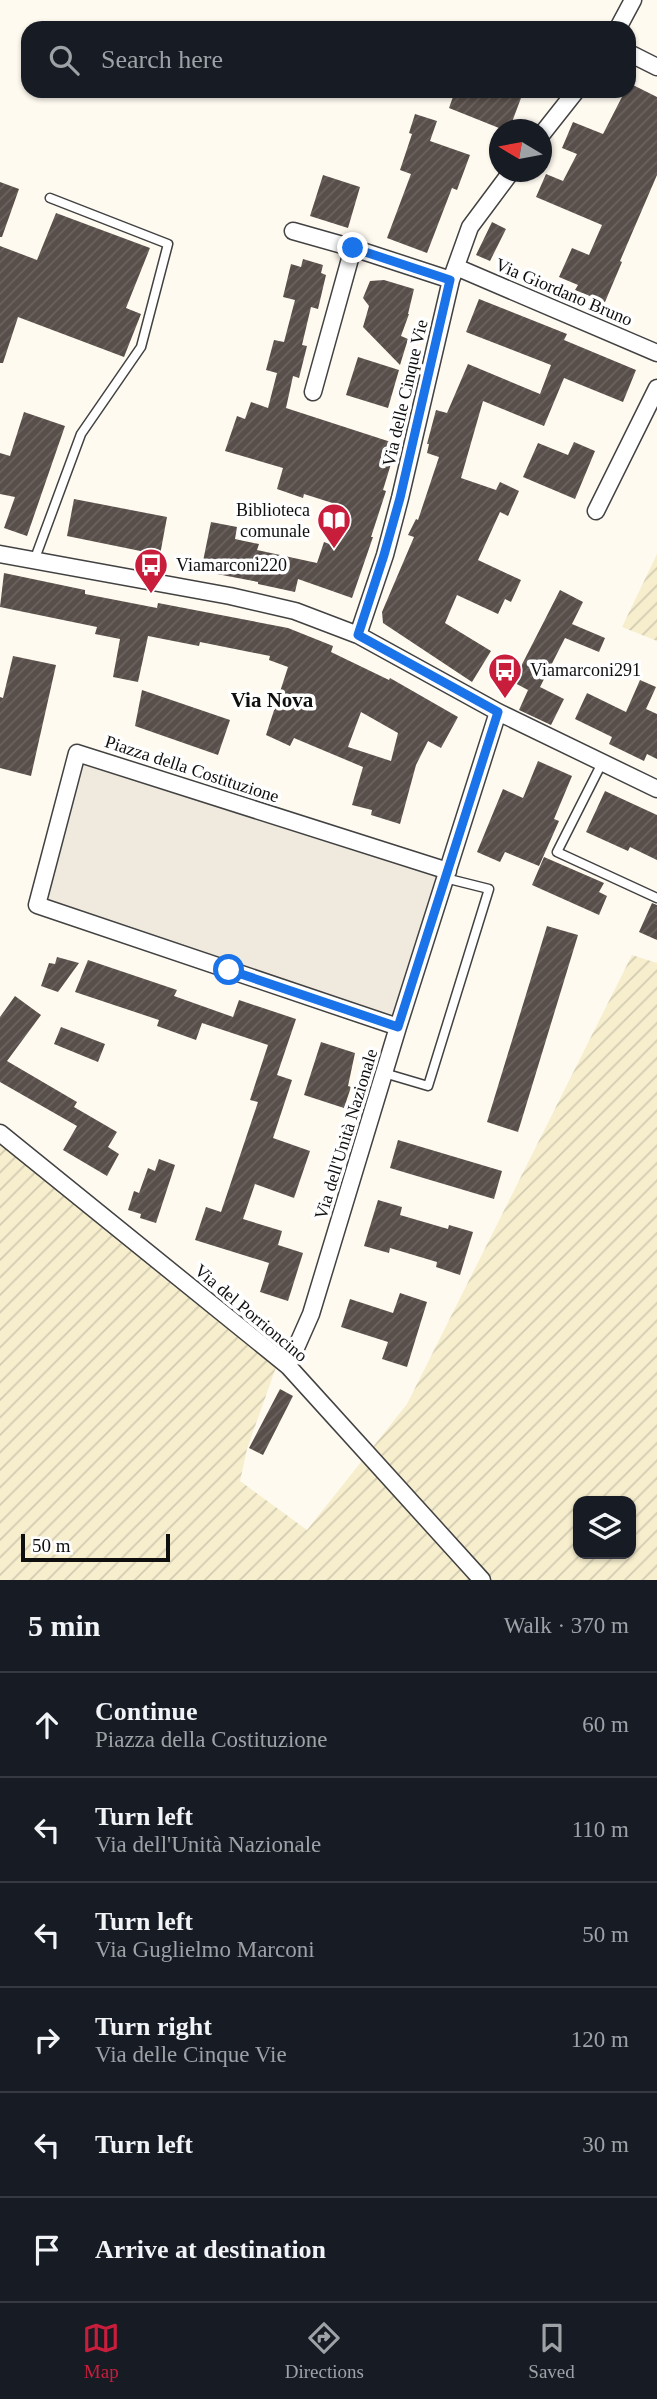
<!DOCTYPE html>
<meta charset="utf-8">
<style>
:root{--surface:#171b24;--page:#242831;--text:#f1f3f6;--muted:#9ea1a6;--line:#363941;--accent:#c91d3c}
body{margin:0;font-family:Georgia,serif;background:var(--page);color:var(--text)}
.controls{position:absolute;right:21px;bottom:21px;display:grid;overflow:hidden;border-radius:14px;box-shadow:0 2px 5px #0004}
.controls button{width:63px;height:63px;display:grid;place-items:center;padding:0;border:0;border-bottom:2px solid var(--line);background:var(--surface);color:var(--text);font:35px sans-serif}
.compass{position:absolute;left:489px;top:119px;width:63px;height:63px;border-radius:50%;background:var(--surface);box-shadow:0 2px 5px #0004;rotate:280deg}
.scale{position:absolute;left:21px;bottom:18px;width:149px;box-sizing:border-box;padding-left:7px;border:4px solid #0f0f0f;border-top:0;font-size:19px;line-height:24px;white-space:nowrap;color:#0f0f0f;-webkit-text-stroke:5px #fff;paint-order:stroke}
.stop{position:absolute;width:21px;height:21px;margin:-16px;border:5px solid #1a73e8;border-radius:50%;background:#fff}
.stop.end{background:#1a73e8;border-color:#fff;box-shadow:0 2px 7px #0008}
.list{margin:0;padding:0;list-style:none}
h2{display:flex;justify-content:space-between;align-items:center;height:91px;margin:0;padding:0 28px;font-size:30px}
h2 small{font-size:23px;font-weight:400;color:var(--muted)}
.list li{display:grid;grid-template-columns:46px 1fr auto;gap:21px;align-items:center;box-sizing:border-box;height:105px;padding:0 28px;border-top:2px solid var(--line)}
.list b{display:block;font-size:26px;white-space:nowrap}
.list p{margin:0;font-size:23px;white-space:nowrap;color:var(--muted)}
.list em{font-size:23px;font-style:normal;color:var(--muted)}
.icon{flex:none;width:38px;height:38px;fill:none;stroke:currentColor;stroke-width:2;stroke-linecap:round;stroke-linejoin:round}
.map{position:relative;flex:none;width:657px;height:1580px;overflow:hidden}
.search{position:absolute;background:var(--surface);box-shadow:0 2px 5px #0004;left:21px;right:21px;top:21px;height:77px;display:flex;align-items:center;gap:18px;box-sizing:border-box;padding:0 24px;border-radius:21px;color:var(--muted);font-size:26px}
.sheet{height:721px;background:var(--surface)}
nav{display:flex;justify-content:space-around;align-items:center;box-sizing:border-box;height:98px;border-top:2px solid var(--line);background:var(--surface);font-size:19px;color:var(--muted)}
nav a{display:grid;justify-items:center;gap:4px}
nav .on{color:var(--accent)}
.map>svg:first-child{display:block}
</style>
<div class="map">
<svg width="657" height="1580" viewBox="0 0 657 1580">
<defs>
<pattern id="farmland-furrows" width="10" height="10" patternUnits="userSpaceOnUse" patternTransform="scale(1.75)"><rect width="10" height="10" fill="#f7eece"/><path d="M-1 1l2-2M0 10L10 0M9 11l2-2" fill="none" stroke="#d3cbb0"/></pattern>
<pattern id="building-hatch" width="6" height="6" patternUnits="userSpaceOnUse" patternTransform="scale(1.75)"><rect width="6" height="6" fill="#584e4a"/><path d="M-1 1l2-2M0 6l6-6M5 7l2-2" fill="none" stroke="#6b6360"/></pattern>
</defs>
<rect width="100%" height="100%" fill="#fffaf0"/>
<!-- farmland -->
<path fill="url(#farmland-furrows)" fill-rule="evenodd" d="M657,554V641L622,627Z
M632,955L657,963V1580H0V1123L281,1353L247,1449L240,1481L307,1530L407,1404ZM578,1501H631V1554H578Z"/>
<!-- plaza -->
<path fill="#f0e9de" d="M77,753L448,871L398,1027L37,905Z"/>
<!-- building -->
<path fill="url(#building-hatch)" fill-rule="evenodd" d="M629,83L657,97V175L620,261L622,262L605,302L575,290L578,285L559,277L572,248L589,255L602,225L536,197L546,174L563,181L577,154L562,148L573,122L603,134L625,91H629Z
M455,91H502L521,98L509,130H504L449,108Z
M415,114L437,121L430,141L470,155L457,190L452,188L427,253L387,238L411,174L400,170L412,134L409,133Z
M323,175L360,187L348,228L310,216Z
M0,182L19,189L2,237H0Z
M56,213L150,248L126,308L141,314L124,357L18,317L3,363H0V246L37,260Z
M492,222L506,229L490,261L476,255Z
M303,259L323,265L321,273L326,275L318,309L311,307L302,345L307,346L299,378L293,376L286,408L397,444L383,490L386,491L371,537H373L352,598L298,579L295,592L258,584V582L201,571L211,522L237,527L235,539L259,544L257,550L317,563L324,542L332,545L343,514L340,513L342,506L304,494L303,498L277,489L283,468L225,451L237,416L245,419L251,402L268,408L277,373L266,370L274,340L284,342L295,300L283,297L291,264L301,267Z
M384,280L414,289L408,314H409L401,336L408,339L400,365L363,327L369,306L363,298L370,281Z
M479,299L567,334L564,340L636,370L623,402L564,378L544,426L483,401L461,478L496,490L500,482L519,491L508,516L500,512L478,560L521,580L511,602L505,599L498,614L457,595L445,623L491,651L472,682L383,623L382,612L414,537L408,535L416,519L418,520L439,457L427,453L429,444H427L436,410L447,413L468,364L540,394L551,365L466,332Z
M358,357L399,370L388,408L346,395Z
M24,412L65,426L27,536L4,528L15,497L0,494V453L10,456Z
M574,442L595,451L575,499L523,477L538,443L568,455Z
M74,499L167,517L160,555L67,536Z
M4,573L85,590V594L157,608L158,603L288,628L333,646L331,652L389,680L390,678L458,717L441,748L428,741L416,765L400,824L371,815L372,810L352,805L363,767L294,738L290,746L266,735L288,667L269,660L270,656L200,642L199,646L148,636L138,682L113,677L120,639L95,634L97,627L0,607ZM361,712L398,733L391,761L348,747Z
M560,590L583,602L572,624L605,638L599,652L565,638L540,687L564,699L551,725L519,710L528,690L513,682Z
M13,656L56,665L31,776L0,768V697L3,698Z
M640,680L656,687L646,709L657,714V759L647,754L644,761L609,744L612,737L575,719L587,693L626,712Z
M142,690L230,720L218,755L135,726Z
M538,761L572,776L554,819L559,821L539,866L505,852L500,862L477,852L503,789L523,798Z
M605,791L657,815V860L630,847L628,851L586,832Z
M544,857L604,883L599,892L607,896L599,915L532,885Z
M652,903L657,905V940L639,932Z
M547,926L578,935L518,1132L487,1122Z
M57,957L79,963L58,992L41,986L49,963L55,964Z
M88,960L177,990L174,996L233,1017L239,1000L296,1019L277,1075L292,1080L273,1138L310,1151L294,1198L255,1184L243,1219L282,1231L278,1245L303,1253L288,1301L260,1292L269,1263L195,1240L206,1207L221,1212L258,1102L250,1100L268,1045L202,1023L196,1040L157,1026L159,1020L75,992Z
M15,996L41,1015L7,1061L77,1102L74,1107L117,1132L108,1147L119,1154L107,1176L63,1150L77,1126L0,1082V1017Z
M61,1027L105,1044L98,1062L54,1044Z
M321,1042L355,1053L348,1086L351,1087L344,1108L304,1095Z
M398,1140L502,1171L494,1199L390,1168Z
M159,1159L175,1165L156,1223L140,1218L141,1214L128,1210L134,1191L139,1193L148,1168L155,1171Z
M378,1200L402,1207L400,1215L448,1229L449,1225L473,1232L460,1275L436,1267L437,1262L390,1248L389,1253L364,1246Z
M400,1293L427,1302L407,1367L382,1359L388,1342L341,1327L350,1299L393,1313Z
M280,1389L293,1396L263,1455L249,1448Z"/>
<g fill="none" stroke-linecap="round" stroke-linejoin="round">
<!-- service casing -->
<g stroke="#424242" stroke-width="11">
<path id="service" d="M34,561L81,434L141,347L168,244L50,198
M602,763L557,852L657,898
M384,1073L428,1086L489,889L445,878"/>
</g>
<!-- minor casing -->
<g stroke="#424242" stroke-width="19">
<path id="minor" d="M618,28L633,0
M629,53L657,67
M542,134L576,91
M293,231L353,248L451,280
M456,267L657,353
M313,392L353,248
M596,511L657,388
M0,554L230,596L295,611L358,635L498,712L657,789
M358,635L385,555L400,498L451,280L470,227L511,172
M398,1027L37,905L77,753L448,871
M0,1133L288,1366L482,1580
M288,1366L311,1314L398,1027L498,712"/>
</g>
<!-- service -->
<use href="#service" stroke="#fff" stroke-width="8"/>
<!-- minor -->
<use href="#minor" stroke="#fff" stroke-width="16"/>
</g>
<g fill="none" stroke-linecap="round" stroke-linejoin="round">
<!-- route -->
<path stroke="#1a73e8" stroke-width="9" d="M229,970L398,1027L498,712L358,635L384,555L400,498L450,280L353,248"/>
</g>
<!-- icons -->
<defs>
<g id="library-pin" transform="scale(1.75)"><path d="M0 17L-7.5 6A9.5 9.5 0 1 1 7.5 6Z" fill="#c91d3c" stroke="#fff"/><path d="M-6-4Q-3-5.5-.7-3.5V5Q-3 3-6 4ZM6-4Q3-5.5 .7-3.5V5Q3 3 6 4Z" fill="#fff"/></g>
<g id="bus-pin" transform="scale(1.75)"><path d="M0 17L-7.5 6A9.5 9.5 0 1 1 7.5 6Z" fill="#c91d3c" stroke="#fff"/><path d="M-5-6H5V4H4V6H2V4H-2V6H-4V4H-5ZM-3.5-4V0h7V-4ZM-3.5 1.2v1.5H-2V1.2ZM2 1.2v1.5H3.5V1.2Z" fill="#fff"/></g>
</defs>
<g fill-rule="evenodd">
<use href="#library-pin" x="334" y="520"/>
<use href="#bus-pin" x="151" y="565"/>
<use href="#bus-pin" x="505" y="670"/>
</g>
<g text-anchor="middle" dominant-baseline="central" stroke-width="7" stroke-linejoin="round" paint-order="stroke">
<!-- street labels -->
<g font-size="18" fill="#0f0f0f" stroke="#fff">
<text transform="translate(564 292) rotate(23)">Via Giordano Bruno</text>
<text transform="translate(405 393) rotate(-77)">Via delle Cinque Vie</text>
<text transform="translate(192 769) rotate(18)">Piazza della Costituzione</text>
<text transform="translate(346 1134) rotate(-73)">Via dell'Unità Nazionale</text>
<text transform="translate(251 1313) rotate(40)">Via del Porrioncino</text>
</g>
<!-- poi labels -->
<g font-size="18" fill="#0f0f0f" stroke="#fff" text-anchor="start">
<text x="310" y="510" text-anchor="end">Biblioteca<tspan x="310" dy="21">comunale</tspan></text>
<text x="176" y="565">Viamarconi220</text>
<text x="530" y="670">Viamarconi291</text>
</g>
<!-- quarter labels -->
<g font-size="21" font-weight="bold" fill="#0f0f0f" stroke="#fff">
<text x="272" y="700">Via Nova</text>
</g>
</g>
</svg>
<div class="controls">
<button><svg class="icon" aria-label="layers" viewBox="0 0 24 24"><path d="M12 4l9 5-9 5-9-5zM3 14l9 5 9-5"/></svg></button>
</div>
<svg class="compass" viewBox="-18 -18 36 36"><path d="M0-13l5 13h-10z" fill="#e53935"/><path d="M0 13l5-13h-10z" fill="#9ea1a6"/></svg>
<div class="scale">50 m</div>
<div class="stop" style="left:229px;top:970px"></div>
<div class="stop end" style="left:353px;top:248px"></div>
<div class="search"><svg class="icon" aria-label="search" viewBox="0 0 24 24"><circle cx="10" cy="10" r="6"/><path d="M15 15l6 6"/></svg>Search here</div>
</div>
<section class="sheet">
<h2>5 min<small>Walk · 370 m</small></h2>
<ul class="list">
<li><svg class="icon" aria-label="ahead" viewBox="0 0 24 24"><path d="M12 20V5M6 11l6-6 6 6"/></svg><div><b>Continue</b><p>Piazza della Costituzione</p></div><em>60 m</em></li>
<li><svg class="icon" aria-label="left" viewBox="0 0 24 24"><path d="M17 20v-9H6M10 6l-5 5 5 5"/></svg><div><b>Turn left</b><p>Via dell'Unità Nazionale</p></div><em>110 m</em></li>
<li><svg class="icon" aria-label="left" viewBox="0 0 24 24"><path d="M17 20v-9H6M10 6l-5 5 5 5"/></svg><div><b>Turn left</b><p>Via Guglielmo Marconi</p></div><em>50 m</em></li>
<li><svg class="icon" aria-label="right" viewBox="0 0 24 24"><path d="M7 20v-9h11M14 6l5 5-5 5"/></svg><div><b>Turn right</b><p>Via delle Cinque Vie</p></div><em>120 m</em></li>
<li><svg class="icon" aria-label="left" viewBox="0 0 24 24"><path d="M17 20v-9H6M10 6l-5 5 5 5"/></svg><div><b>Turn left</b></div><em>30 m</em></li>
<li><svg class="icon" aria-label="arrive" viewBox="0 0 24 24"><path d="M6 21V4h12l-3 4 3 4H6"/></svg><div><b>Arrive at destination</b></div></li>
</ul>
</section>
<nav>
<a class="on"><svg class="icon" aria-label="map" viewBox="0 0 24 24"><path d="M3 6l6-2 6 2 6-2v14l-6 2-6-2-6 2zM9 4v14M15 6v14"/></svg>Map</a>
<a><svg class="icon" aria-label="directions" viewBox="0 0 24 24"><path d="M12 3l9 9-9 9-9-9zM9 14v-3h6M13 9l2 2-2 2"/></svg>Directions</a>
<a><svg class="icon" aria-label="saved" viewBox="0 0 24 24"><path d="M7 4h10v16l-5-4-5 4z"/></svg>Saved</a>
</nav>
